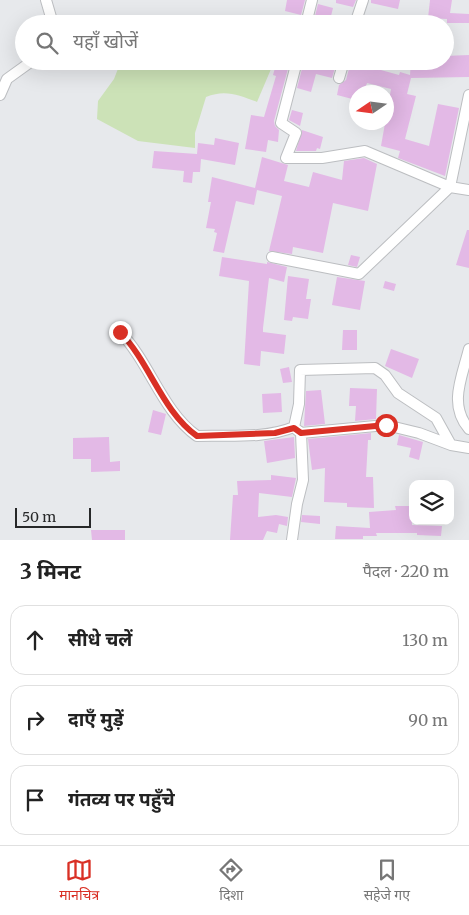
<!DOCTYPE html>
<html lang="hi">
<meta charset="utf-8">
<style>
:root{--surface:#fff;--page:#f2f2f2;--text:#222;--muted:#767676;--line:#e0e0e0;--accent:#d93025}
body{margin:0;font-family:Merriweather,"Noto Sans Devanagari",serif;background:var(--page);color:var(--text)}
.controls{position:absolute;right:15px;bottom:15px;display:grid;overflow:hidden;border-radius:10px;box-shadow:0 5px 20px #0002}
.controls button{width:45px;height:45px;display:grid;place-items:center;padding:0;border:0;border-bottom:1px solid var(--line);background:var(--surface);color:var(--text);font:25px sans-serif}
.compass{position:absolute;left:349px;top:85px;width:45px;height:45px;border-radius:50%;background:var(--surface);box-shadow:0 5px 20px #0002;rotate:257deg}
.scale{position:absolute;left:15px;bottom:12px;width:76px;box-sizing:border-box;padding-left:5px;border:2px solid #272829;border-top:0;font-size:14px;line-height:18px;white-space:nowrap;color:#272829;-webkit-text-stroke:4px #e7e9ec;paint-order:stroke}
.stop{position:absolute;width:15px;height:15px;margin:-11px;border:4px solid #d93025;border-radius:50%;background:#fff}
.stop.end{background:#d93025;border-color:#fff;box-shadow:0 1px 5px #0008}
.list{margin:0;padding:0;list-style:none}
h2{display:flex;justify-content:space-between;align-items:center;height:65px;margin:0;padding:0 20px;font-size:21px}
h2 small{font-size:16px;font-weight:400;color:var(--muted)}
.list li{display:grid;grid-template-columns:32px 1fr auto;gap:15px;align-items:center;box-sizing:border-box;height:70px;margin:0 10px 10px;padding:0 10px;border:1px solid var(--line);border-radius:15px}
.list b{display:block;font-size:19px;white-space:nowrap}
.list em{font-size:16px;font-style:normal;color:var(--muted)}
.icon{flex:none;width:28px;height:28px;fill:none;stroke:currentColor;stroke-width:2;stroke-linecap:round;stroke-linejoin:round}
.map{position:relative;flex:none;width:469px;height:540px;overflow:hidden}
.search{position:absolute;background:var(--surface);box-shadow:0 5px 20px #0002;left:15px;right:15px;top:15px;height:55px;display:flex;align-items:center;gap:12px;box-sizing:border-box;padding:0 18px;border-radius:28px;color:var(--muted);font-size:19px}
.sheet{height:305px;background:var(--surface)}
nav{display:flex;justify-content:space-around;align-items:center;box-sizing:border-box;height:70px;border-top:1px solid var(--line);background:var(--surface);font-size:14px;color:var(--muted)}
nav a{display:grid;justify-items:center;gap:2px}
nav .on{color:var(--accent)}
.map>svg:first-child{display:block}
</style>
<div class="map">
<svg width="469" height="540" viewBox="0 0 469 540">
<rect width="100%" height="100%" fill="#e7e9ec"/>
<!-- green -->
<path fill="#cce2b7" d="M121,61H272L274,62L257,102C239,95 225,89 206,97L195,133V148L138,141L97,119L98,101L114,79Z"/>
<!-- building -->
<path fill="#e3b9e6" d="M287,0H305L301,15L285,11Z
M336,0H356L353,7L336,3Z
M371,0H400L398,9L371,3Z
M430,0H452L450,13L469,14V23H447V19L428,18Z
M318,4L333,8L329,24H313Z
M469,55V77L411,78L407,94L416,96L405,139L429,146L438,104L459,108L445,176L398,158L400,151L381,146L391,89L367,83L364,92H356V100L337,95L339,85L346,80L351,61H360L371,65L370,67L399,75L400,72L410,75L411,61H445V56Z
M277,61H290L274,121L275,126L279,130L278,142L268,140L266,152L245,149L251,115L264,117L276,76L273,75Z
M304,61H337L332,78L316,74L311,92L297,88Z
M292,110L303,113L300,126L289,120Z
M302,130L323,137L320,149L317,148L316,151H296Z
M215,138L239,143L235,165L201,159L200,172H193L192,183L183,182L184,171L152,168L154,151L197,154L198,143L214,145Z
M262,157L288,165L284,181L309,187L313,172L342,180L344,161L364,158L377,164L368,211L333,203L323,253L293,247L292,254L269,251L282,196L257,190L254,205L236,201L224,253L213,251L217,233L214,232L215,229L206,228L211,202H208L212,177L255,188Z
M467,230H469V268L456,265Z
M351,255L360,257L357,267L348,265Z
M222,257L267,264V262L287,267L284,282L269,278L263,328V332L286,335L284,354L261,351L260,366L244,364L249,281L219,276Z
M288,276L309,279L306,299H311L308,319L293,317L292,321L284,320Z
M337,277L365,281L360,310L332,305Z
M385,281L396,284L394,291L383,288Z
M343,330H357V350H342Z
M391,349L419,359L412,378L385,366Z
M289,367L292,382L283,383L280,369Z
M350,388L377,389L376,419L355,421L356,406H349Z
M321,390L325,424L304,426L306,391Z
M281,393L282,412L263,413L262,394Z
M153,410L166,414L161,435L148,432Z
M371,433V440H368L366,477H373L374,508L347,507V503L324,502L325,468L312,470L308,439Z
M399,435L423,442L419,460L409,457L411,448L397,445Z
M109,437L110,462L120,461V471L91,472V459H73V438Z
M294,437L295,458L267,463L264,441Z
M271,475L296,478L292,497L259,493L258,517L276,515L288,517L287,526L279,524L277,533L267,531L263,540H230L233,495H238L237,481L271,480Z
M395,506H411L412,525L442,526L441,536L417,535V533H376L377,536H363V539H335L336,526L370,528L369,512L396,510Z
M302,515L320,516V524L301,522Z
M91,530H125V540H92Z"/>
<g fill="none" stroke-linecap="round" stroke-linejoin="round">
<!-- minor casing -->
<g stroke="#bcbec1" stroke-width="12">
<path id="minor" d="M46,0L53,24
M306,24L312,0
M355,24L363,0
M297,61L281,123L296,133L286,158H322L365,151L450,187L469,190
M339,78L344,61
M0,95L7,79L32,61
M272,257L359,274L450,187L469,95
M120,332C150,363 162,411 197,436C228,435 265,439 294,427L299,404L300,370L375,368L385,375L398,393L436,418L451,445L469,448
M469,349C462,377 448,405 469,429
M301,433L386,425L419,433L451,445
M292,540L297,504L303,480L301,433L296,429"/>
</g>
<!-- minor -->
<use href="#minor" stroke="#fff" stroke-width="10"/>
</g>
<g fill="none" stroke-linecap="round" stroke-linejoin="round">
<!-- route -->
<path stroke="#d93025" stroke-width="6" d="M120,332C150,363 162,411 197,436L275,433L294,428L301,433L386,425"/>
</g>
</svg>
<div class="controls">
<button><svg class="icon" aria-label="layers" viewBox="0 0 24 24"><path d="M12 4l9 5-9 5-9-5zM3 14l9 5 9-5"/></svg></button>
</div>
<svg class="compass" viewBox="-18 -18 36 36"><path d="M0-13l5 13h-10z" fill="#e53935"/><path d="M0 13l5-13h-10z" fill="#767676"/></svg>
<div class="scale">50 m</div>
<div class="stop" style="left:386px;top:425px"></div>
<div class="stop end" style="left:120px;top:332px"></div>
<div class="search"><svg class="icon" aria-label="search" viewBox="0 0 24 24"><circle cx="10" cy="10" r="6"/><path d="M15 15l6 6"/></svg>यहाँ खोजें</div>
</div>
<section class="sheet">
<h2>3 मिनट<small>पैदल · 220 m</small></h2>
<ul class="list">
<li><svg class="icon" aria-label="ahead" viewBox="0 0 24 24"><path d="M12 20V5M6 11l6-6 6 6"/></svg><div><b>सीधे चलें</b></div><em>130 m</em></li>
<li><svg class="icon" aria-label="right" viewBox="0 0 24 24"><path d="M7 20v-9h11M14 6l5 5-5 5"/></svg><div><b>दाएँ मुड़ें</b></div><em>90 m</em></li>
<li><svg class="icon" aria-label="arrive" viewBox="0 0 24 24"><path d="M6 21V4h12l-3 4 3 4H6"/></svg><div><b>गंतव्य पर पहुँचे</b></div></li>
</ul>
</section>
<nav>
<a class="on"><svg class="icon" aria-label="map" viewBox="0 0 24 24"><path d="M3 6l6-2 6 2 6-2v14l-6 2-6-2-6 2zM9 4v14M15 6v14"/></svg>मानचित्र</a>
<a><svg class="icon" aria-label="directions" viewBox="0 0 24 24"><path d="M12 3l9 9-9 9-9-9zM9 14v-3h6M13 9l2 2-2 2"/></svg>दिशा</a>
<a><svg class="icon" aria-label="saved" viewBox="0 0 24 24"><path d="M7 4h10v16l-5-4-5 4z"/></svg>सहेजे गए</a>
</nav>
